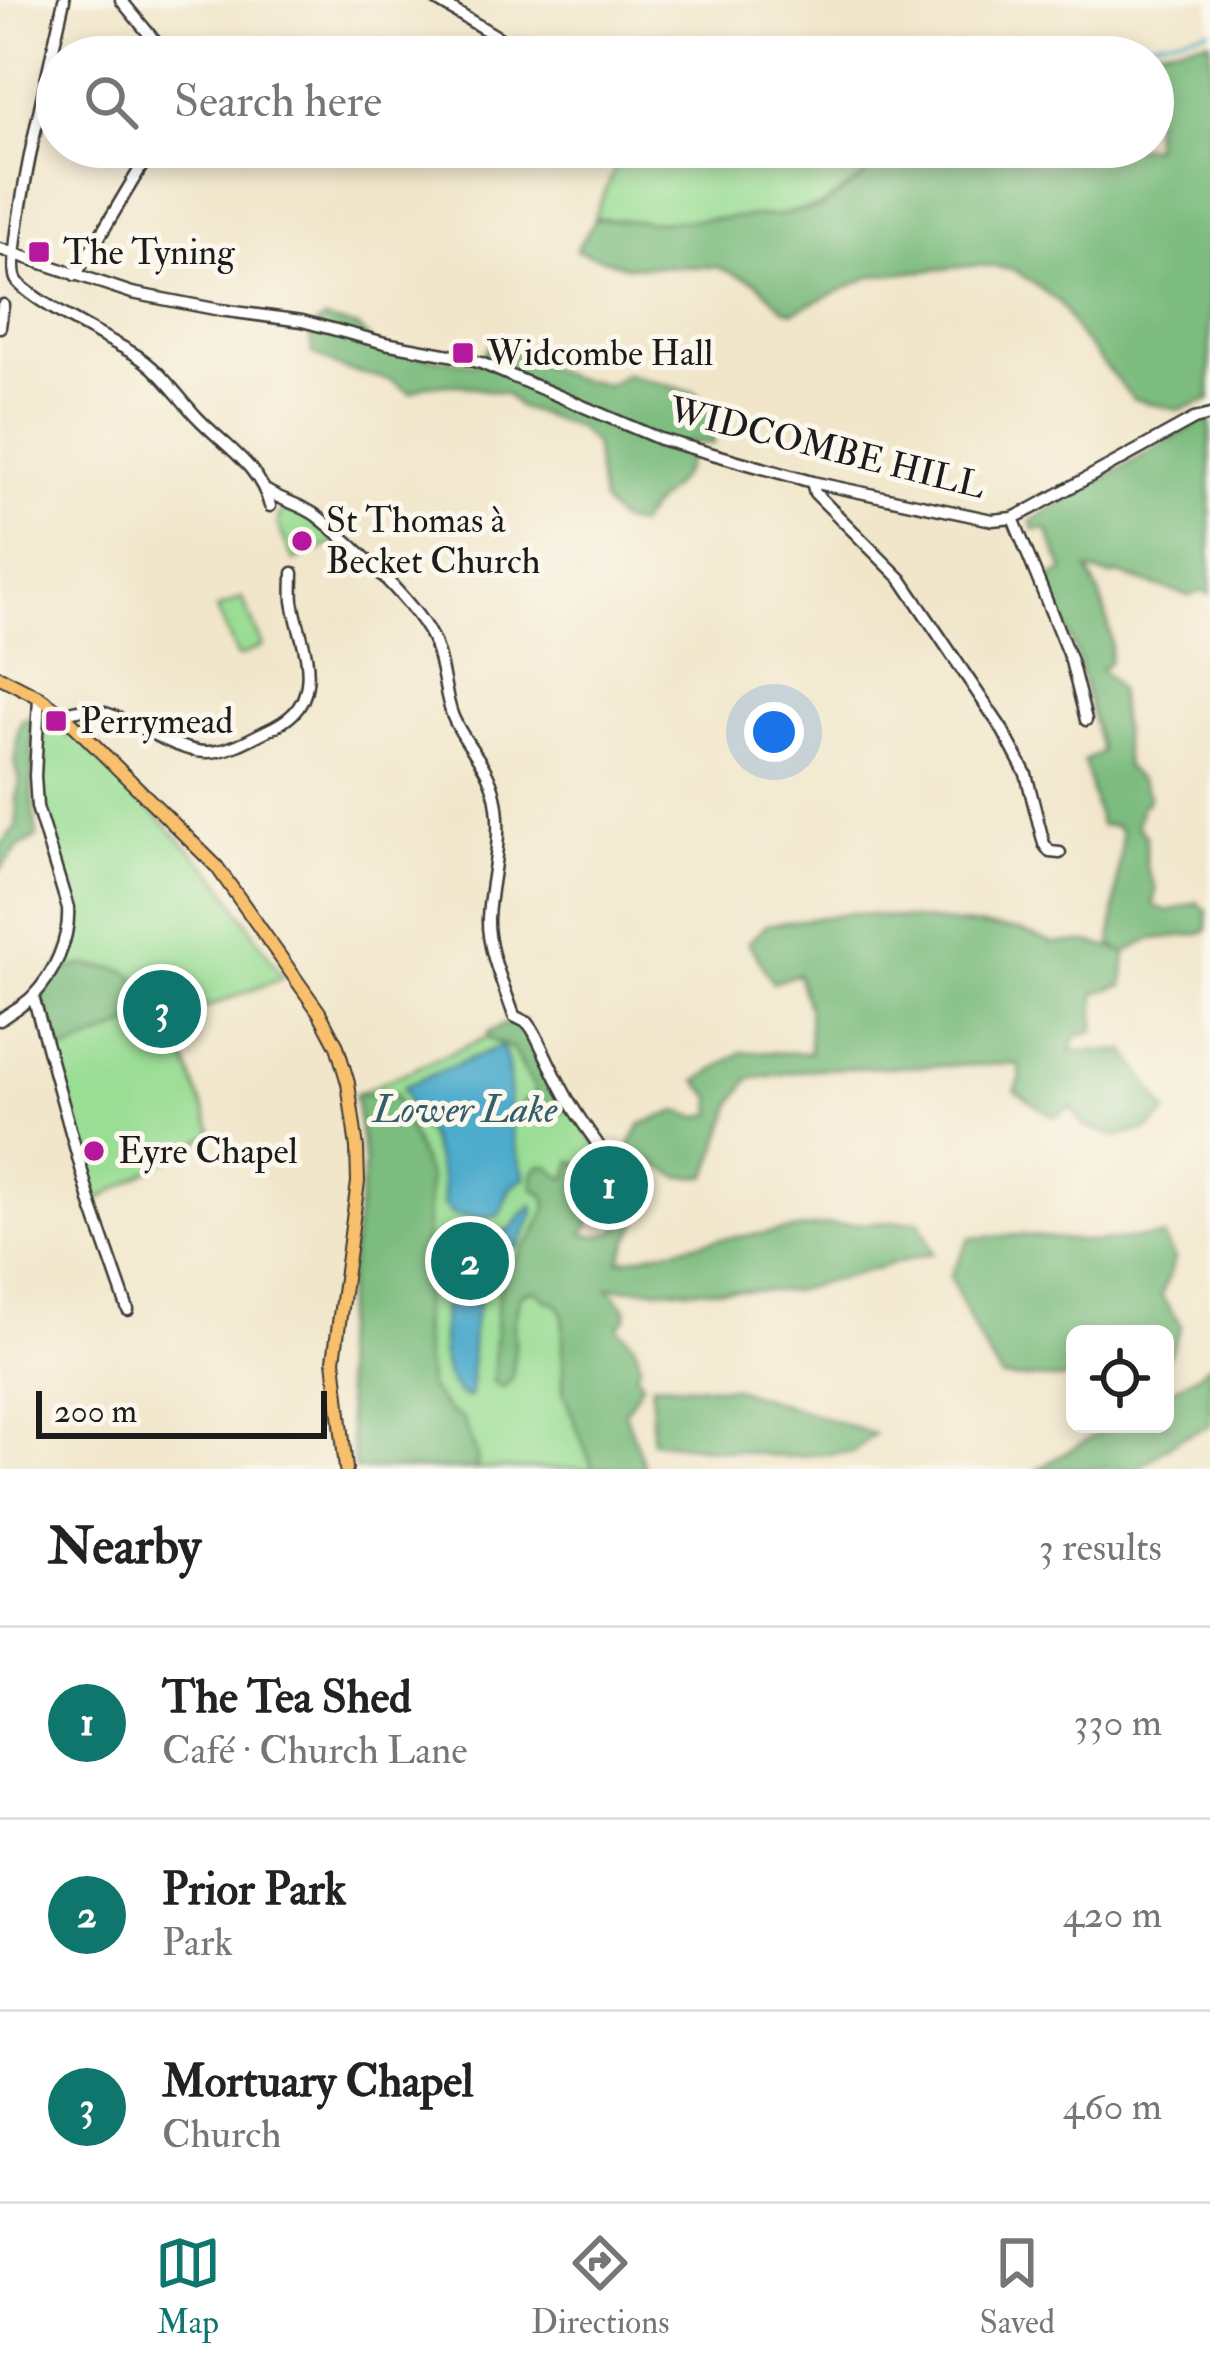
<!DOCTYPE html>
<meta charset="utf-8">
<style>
:root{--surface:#fff;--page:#f2f2f2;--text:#222;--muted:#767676;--line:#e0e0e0;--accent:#0f766e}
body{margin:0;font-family:"IM FELL Double Pica",serif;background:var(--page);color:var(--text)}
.controls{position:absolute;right:36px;bottom:36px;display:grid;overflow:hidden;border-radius:18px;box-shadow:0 6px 18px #0003}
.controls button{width:108px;height:108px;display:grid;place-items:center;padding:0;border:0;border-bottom:3px solid var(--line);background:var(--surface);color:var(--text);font:60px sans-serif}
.scale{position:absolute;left:36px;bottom:30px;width:291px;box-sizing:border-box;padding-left:12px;border:6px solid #1c1c1c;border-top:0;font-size:33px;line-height:42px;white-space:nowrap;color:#1c1c1c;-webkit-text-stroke:9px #fbf7ec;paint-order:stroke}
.you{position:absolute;left:774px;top:732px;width:42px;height:42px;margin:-30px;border:9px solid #fff;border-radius:50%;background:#1a73e8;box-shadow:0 0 0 18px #1a73e833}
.badge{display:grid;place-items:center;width:78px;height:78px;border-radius:50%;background:var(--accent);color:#fff;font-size:39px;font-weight:700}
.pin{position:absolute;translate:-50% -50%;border:6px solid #fff;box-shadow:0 3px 12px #0006}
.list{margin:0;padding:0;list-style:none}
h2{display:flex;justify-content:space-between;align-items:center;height:156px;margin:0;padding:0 48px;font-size:51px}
h2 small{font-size:39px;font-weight:400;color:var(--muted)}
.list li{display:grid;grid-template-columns:78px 1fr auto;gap:36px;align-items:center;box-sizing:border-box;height:192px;padding:0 48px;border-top:3px solid var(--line)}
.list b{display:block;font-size:45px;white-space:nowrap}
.list p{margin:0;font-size:39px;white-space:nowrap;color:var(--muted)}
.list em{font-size:39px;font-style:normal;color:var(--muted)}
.icon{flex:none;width:66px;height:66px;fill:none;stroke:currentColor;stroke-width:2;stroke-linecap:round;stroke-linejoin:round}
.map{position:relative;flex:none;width:1210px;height:1469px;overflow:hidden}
.search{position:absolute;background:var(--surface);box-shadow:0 6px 18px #0003;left:36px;right:36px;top:36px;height:132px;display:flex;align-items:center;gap:30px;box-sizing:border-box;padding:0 42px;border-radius:66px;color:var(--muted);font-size:45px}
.sheet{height:732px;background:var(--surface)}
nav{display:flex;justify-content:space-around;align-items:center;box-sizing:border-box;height:168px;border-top:3px solid var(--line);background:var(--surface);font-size:33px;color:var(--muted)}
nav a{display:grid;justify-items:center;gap:6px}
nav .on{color:var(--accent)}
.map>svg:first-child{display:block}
</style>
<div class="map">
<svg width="1210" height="1469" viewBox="0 0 1210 1469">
<rect width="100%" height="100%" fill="#fbf7ec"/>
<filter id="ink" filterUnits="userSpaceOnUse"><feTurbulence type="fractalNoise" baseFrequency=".00833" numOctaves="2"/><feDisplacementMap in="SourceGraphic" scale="24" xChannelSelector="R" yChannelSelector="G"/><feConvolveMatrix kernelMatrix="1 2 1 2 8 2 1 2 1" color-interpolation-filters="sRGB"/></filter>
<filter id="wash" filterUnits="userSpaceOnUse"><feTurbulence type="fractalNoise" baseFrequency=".004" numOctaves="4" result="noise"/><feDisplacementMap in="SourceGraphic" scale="48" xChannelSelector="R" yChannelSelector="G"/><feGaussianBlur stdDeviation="2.7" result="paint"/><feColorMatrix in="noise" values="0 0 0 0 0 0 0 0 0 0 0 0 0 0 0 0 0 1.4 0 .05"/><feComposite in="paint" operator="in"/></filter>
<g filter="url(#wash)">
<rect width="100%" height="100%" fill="#f1e6ca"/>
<!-- green -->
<path fill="#9add94" stroke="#5b7c58" stroke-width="3" d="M624,147H898L865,159L863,177L820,206L780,215L659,223L594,218Z
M296,507L339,541L294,561L278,526L279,515Z
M242,598L263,646L238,657L217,609Z
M47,712L66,736L73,731L218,878L283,978L171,1021L213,1133L95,1202L60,1065L38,1001C50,980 67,958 71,934C78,899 49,844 43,807C38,777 42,745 43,714Z
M517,1024L610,1165L618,1193L588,1201L582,1244L630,1469H355L339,1347L365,1166L355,1095Z"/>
<!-- forest -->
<path fill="#7bbc7e" stroke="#4c6c4d" stroke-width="3" d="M1210,40V400L1178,410L1133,399L1078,334L1060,303L1015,270L980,265L873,276L793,312L784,309L756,282L717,267L625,266L576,250L596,219L660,222L780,215L821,208L864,177L866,159L903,147H1153V57H1101Z
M324,319L358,327L380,350L477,364L492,342L571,378L609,385L625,374L697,393L714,418L713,444L689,442C689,449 690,456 688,463C679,488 649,502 638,526L619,521L602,502L594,444L578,428L519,407L506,394L460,385H427L411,393L391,380L346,370L313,354L309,331Z
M1210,419V594L1202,591L1189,596L1118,574L1110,576L1088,570C1102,598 1116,633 1109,663L1101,669L1118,689L1126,767L1140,780L1149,795L1148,801L1142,805L1137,826L1146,836V866L1156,890L1153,905L1168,912L1197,902L1207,911V930L1199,934L1152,939L1126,952L1123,985L1095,993V1030L1077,1036L1070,1051H1126L1167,1113L1147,1130L1116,1137L1084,1126L1071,1107L1054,1117L1015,1091L1021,1078L1018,1064L815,1069L749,1079L733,1103L708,1176L680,1177L644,1158L626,1153L641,1124L678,1111L697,1117L713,1114L712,1097L697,1081L741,1052L810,1053L809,1010L798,974L773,983L748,942L767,925L852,913L1019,930L1054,943L1088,942L1124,952L1111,945L1122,834L1117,826L1100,825L1084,761L1101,752L1077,656L1046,580L1064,571L1047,529L1034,530L1031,521L1200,422Z
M23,719H30L33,725L32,796L37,837L18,848L0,870V845L17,826L16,798L20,781L15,763L18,729Z
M83,965C128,971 131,961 150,1007L145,1018L68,1051C35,1041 49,1016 39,992L60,967L69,969Z
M523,1020L566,1107L563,1111L552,1114L539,1109L533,1116L522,1114L520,1110L524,1101L534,1096L535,1089L512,1049L489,1039L487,1033L506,1024Z
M395,1094L429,1179L422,1328L429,1388L447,1410L464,1420C466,1439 481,1448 476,1469H355L339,1347L365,1164L355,1095Z
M572,1161C610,1172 591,1198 591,1224L582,1233C596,1238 607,1236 619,1228L622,1218L620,1209L639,1210L638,1221L619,1261L713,1240L828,1225L920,1221L933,1253L793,1291L608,1288L626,1308V1318L619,1325V1330C633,1339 638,1348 640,1365L636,1372L642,1384L625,1412L645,1469H593L563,1392V1314L557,1303L548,1301L536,1291H528L520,1296L514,1323L515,1345L512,1379L503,1388L493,1382L498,1295L504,1274L534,1236L547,1207L545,1196L533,1188V1173L540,1165L550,1167L561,1177L567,1178Z
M1022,1235L1091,1242L1163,1236L1175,1259L1161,1296L1181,1326L1165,1366V1334H1075V1379L1002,1378L980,1342L950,1276L970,1238Z
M1210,1364V1426L1180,1438L1137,1469H1038L1114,1424H1165V1394L1197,1375Z
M652,1384L734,1388L874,1434L854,1452L784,1457L652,1441Z"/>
<!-- water -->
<path fill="#4daccc" stroke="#346474" stroke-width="3" d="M501,1046C514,1067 507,1097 510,1122C513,1142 519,1159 525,1178L510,1188L500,1215L481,1219L452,1214L443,1204V1183L429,1137L415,1117L403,1089L405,1086Z
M533,1205L534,1213L520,1245L498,1255C470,1311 472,1329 471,1390L470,1397L465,1398C433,1375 443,1330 445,1296C446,1276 442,1256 442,1236L456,1230C472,1238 497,1240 512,1227C520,1219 524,1211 533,1205Z"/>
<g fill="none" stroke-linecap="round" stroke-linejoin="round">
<!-- stream -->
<path stroke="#4daccc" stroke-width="3" d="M517,37L539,48
M1075,57L1210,30"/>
</g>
</g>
<g filter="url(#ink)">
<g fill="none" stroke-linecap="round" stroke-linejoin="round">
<!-- minor casing -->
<g stroke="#3c3a36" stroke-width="15">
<path id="minor" d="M64,0C55,42 4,252 16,279C24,297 109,339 131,352C159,368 175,393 196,416C223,445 260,465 270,506
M121,0L168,57
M436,0L531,57
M285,147L291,151
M0,249L132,293L220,310L302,321L385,343L450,355L481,363L660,439L812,482L992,520L1013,518L1031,509L1194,419L1210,415
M75,275C103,234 126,189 154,147
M0,327L3,305
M812,482L815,493L901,579L1002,729L1026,774L1044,844L1050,852L1060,853
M267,491C283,501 302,505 317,516C349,541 422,608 435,645C444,668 444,694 453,717C468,751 492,766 497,807C502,845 490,880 488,918C487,951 504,985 514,1016L528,1023L533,1030C546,1055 557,1082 572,1106C590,1137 617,1162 620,1198L588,1201
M1013,518L1071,661L1086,720
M64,715C100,691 164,751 205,752C226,753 248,740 266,731C288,721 304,709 307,684C311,656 297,629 293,601C292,592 293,582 293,573
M33,996L91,1204L128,1310
M0,1020C10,1012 23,1006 32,997C54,975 70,939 68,908L37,807L35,776L39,697"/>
</g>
<!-- major casing -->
<g stroke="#3c3a36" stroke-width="16">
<path id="major" d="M0,677L39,697L64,715L217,867L319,1012L337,1046L348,1083L357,1148L358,1182L334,1360L346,1469"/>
</g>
<!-- minor -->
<use href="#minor" stroke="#fff" stroke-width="10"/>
<!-- major -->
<use href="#major" stroke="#f8bf6c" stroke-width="12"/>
</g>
</g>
<!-- markers -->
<g fill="#b5179e" stroke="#fbf7ec" stroke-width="4.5">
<rect x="27" y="240" width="24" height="24" rx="6"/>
<rect x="451" y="341" width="24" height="24" rx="6"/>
<circle cx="302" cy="541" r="12"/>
<rect x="44" y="709" width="24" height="24" rx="6"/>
<circle cx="94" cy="1151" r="12"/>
</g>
<g text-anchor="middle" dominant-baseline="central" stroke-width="10" stroke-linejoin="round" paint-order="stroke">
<!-- poi labels -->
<g font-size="36" fill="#1c1c1c" stroke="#fbf7ec" text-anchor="start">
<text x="63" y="252">The Tyning</text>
<text x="487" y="353">Widcombe Hall</text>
<text x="326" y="520">St Thomas à<tspan x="326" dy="41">Becket Church</tspan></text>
<text x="80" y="721">Perrymead</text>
<text x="118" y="1151">Eyre Chapel</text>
</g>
<!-- street labels -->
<g font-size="36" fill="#1c1c1c" stroke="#fbf7ec">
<text transform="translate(827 448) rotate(14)">WIDCOMBE HILL</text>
</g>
<!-- water labels -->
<g font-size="39" font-style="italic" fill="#325d6b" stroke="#fbf7ec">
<text x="465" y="1109">Lower Lake</text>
</g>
</g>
</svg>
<div class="controls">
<button><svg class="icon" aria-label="locate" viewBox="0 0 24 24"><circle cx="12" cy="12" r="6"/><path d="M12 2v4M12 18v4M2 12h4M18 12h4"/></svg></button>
</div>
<div class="scale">200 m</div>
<div class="you"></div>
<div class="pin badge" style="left:609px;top:1185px">1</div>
<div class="pin badge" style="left:470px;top:1261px">2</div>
<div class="pin badge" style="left:162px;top:1009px">3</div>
<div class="search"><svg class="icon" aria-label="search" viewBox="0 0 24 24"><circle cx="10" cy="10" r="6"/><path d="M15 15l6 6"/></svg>Search here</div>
</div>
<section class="sheet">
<h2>Nearby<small>3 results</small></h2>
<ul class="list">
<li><span class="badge">1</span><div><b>The Tea Shed</b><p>Café · Church Lane</p></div><em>330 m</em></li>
<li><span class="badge">2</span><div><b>Prior Park</b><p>Park</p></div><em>420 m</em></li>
<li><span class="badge">3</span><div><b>Mortuary Chapel</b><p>Church</p></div><em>460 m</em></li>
</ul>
</section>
<nav>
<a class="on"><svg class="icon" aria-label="map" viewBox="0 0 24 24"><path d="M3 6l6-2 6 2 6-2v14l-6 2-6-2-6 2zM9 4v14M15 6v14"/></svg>Map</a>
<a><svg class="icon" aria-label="directions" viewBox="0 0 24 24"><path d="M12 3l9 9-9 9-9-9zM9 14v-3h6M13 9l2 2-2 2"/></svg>Directions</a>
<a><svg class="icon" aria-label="saved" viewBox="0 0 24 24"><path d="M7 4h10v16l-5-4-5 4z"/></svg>Saved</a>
</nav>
